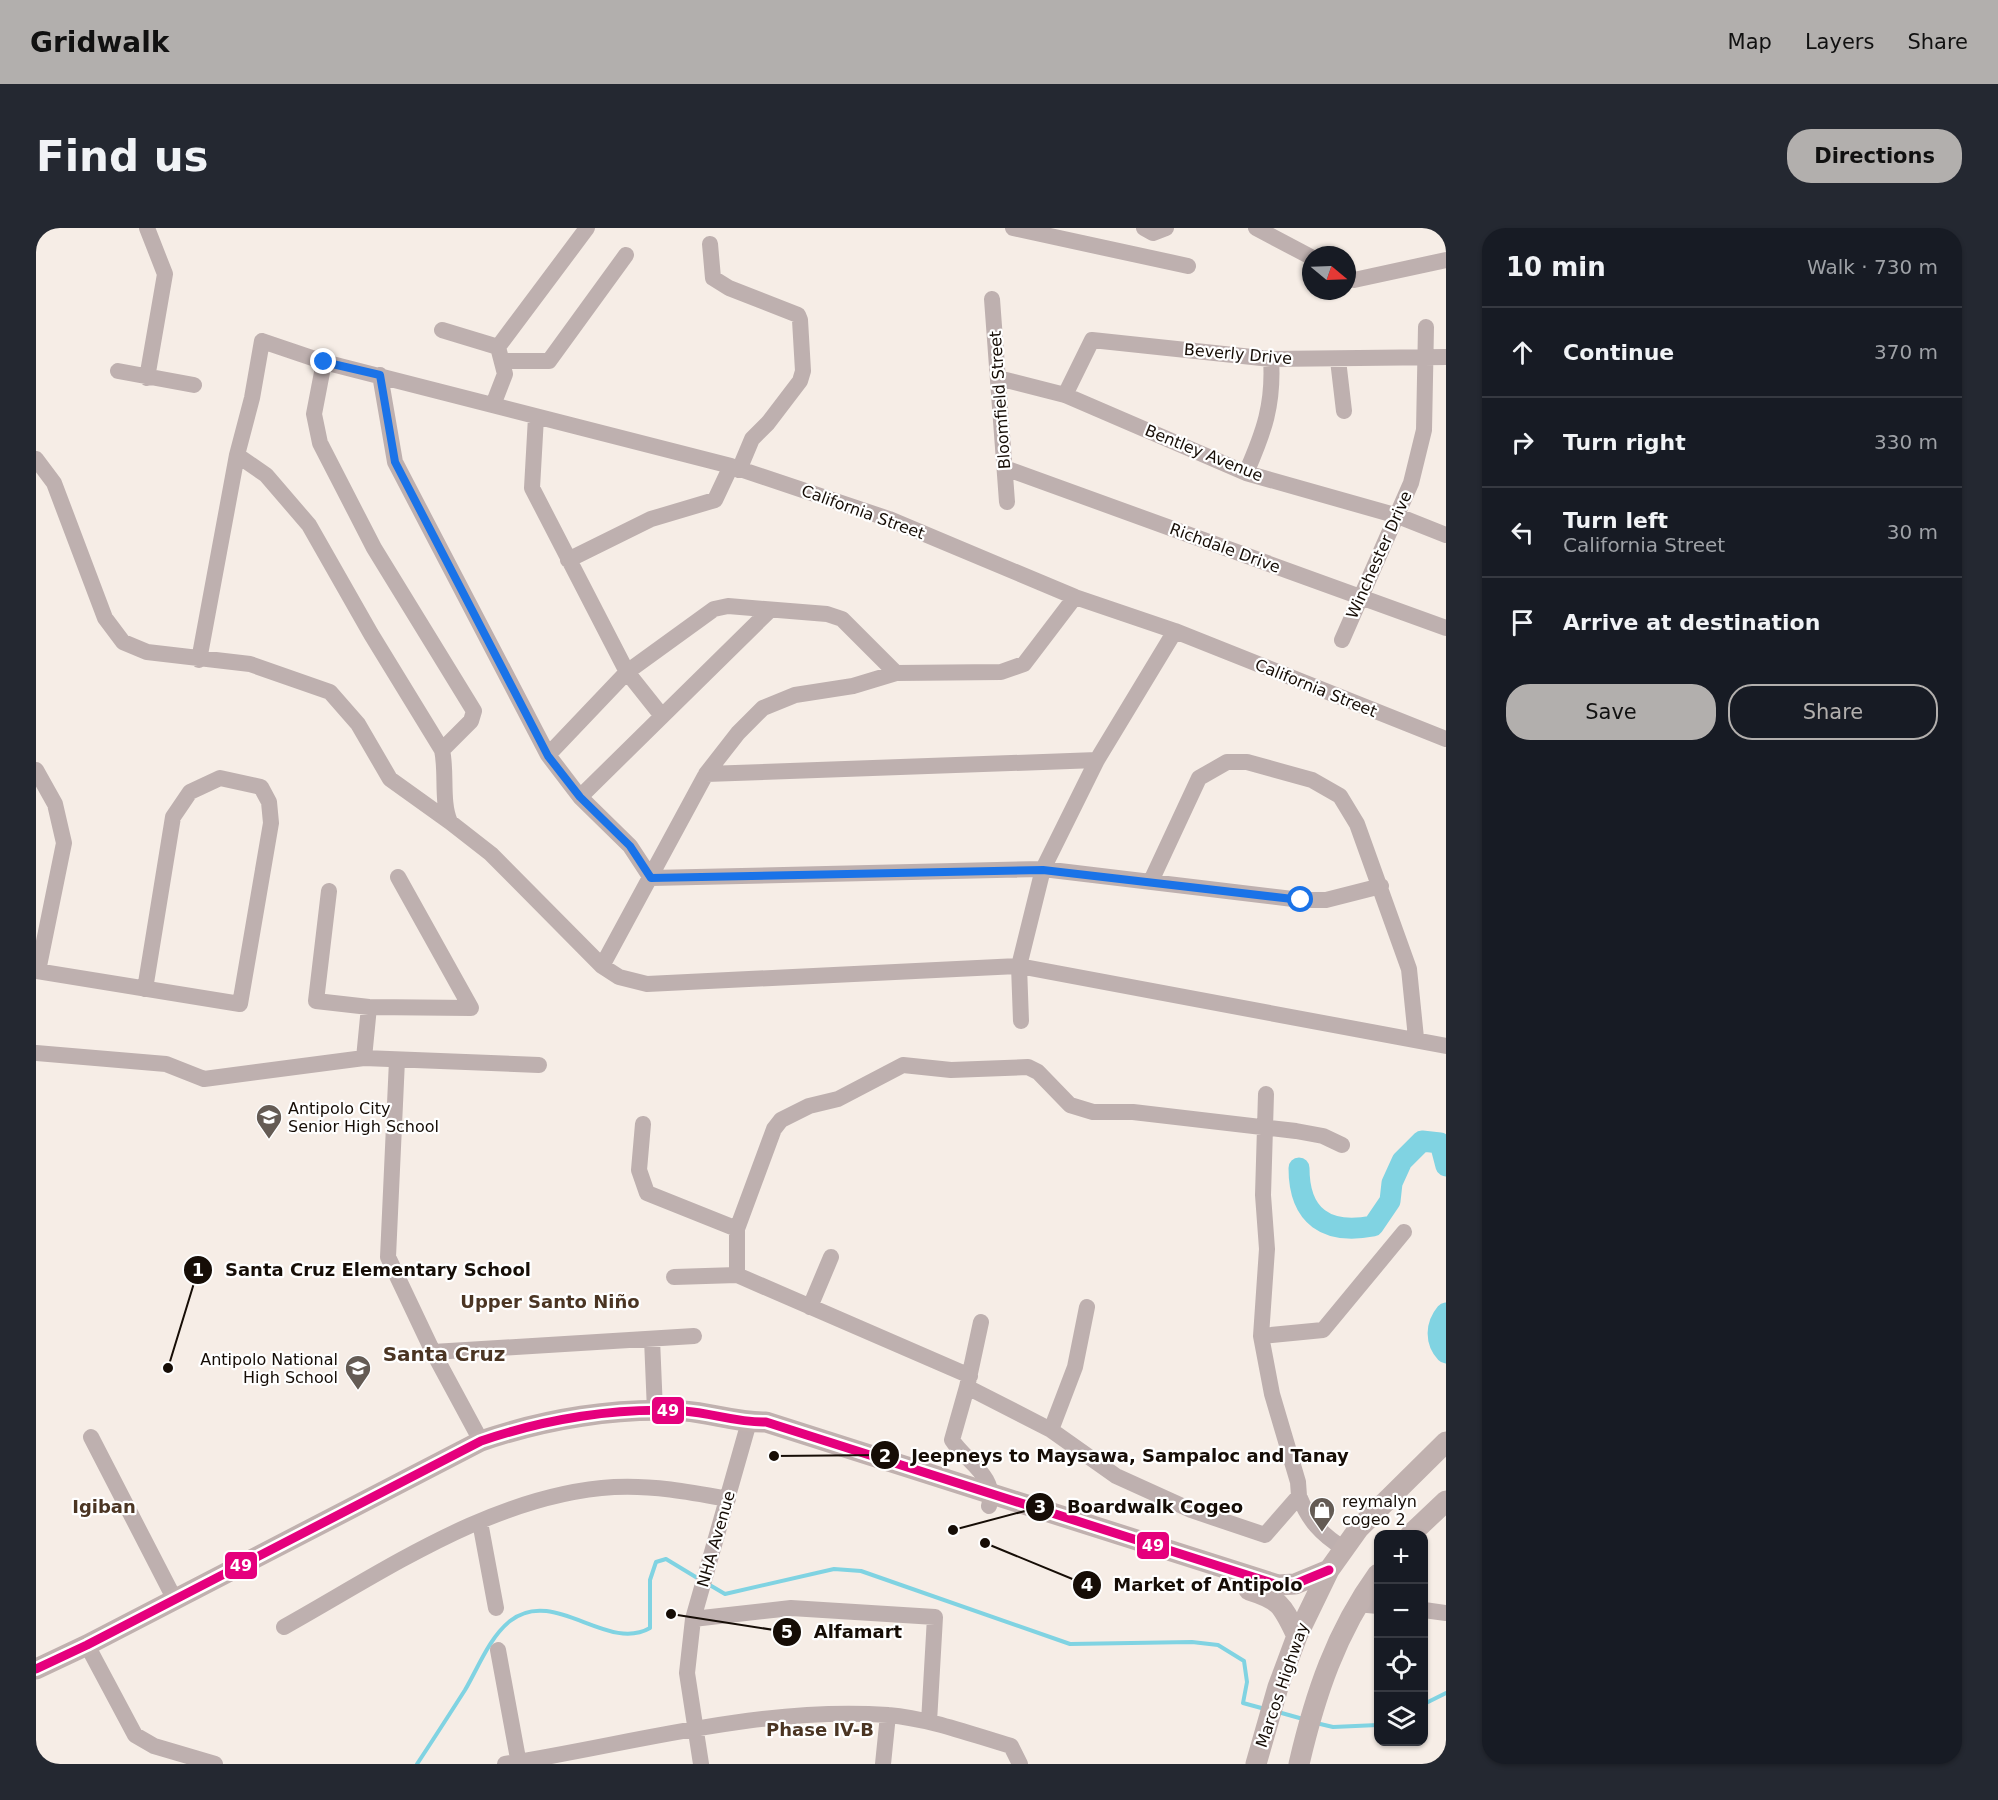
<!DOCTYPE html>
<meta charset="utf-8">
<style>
:root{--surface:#171b24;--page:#242831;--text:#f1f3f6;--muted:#9ea1a6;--line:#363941;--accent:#b2afad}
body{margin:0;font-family:"DejaVu Sans",sans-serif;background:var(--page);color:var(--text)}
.controls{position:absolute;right:18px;bottom:18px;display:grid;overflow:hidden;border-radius:12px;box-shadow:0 2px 4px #0004}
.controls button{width:54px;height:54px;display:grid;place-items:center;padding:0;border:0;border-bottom:2px solid var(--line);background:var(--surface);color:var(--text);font:30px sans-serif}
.compass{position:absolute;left:1266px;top:18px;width:54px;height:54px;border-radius:50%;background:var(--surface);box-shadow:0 2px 4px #0004;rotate:109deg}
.stop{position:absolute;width:18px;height:18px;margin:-14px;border:4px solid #1a73e8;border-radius:50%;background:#fff}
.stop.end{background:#1a73e8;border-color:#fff;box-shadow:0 2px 6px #0008}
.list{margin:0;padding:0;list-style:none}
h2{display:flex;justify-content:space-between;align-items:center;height:78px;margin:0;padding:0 24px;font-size:26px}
h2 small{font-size:20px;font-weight:400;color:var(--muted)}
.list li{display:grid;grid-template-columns:39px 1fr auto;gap:18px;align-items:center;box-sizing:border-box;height:90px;padding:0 24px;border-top:2px solid var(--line)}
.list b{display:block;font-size:22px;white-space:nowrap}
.list p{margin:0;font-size:20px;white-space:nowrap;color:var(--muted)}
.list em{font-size:20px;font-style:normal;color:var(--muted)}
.actions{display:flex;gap:12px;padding:18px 24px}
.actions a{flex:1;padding:14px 0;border:2px solid var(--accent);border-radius:24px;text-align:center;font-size:21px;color:var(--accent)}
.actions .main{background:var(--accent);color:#111}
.icon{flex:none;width:33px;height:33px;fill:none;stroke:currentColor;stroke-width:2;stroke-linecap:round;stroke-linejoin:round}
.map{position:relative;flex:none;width:1410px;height:1536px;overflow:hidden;border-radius:24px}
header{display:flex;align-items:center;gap:36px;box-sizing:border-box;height:84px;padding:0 30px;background:var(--accent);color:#111}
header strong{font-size:28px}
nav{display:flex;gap:33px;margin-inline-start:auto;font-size:21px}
.intro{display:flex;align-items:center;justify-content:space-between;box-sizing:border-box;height:144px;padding:0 36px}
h1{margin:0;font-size:42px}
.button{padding:15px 27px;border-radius:24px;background:var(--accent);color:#111;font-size:21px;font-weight:700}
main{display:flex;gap:36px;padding:0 36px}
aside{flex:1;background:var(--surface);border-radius:24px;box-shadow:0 2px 4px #0004}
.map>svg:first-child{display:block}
</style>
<header>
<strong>Gridwalk</strong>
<nav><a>Map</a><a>Layers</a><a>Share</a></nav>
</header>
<div class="intro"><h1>Find us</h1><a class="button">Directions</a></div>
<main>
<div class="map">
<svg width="1410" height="1536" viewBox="0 0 1410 1536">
<rect width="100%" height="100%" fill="#f6ede6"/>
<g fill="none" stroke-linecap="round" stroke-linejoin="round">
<!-- stream -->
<path stroke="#80d3e2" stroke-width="4" d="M672,1356L689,1366L798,1341L825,1343L1034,1416L1156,1414L1182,1417L1208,1433L1211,1454L1207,1475L1229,1481
M1388,1476L1410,1465
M1242,1484L1267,1491
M1280,1495L1297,1499L1342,1497
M381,1536C397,1512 413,1487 429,1462C442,1440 453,1410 474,1393C518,1358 571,1425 614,1400V1352L620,1334L630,1331L663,1351"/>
<!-- river -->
<path stroke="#80d3e2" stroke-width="21" d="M1263,940C1263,989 1291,1007 1337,998L1354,973L1356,955L1366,933L1386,913L1404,915L1410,938
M1410,1085C1400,1097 1399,1113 1410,1125"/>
<!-- minor -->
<path stroke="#beb0af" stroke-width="16" d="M111,0L129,46L111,150
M977,0L1152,38
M1108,0L1117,5L1130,0
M1220,0L1275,29
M674,16L677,50L693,60L762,87L764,92L767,143L764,153L732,195L716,211L703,242
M1311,49L1318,52L1410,32
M956,71L971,274
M406,102L462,119L551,0
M1302,132L1308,183
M466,133H513L590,27
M288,134L278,186L284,215L338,320L438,483L435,493L406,522
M82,143L158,157
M344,147L359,234L512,527L544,569L594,618L615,650L1007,641L1265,672H1290L1345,658
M962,150L1029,167L1210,245L1362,288L1410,307
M1029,167L1056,112L1235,131L1410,129
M457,177L469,146L463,123
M500,189L496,260L591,444L626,488
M201,227L230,247L273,297L335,406L406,522C411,544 405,574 414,594L455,626L566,738L583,749L611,756L983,738L1410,818
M0,231L18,255L69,390L87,414L111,424L214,436L294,464L322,496L354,551L414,594
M969,240L1410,400
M1210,245C1228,204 1238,176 1235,131
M532,332L615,291L679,272L695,238
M1306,412L1375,255L1388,202L1390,99
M163,432L201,227L216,170L226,113L288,134L695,238L853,291L1039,369L1139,403L1410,511
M512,527L591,444L678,381L692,378L791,386L806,391L860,445
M0,542L19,576L28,615L2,743
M670,546L1061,532
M544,569L733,383
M1115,653L1163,550L1191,534H1211L1276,552L1304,568L1321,596L1373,741L1380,810
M293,663L280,773L333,779L435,780L362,649
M566,738L670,546L702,505L727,480L759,467L817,458L860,445L965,444L988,436L1039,369
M0,743L204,776L235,595L233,574L225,559L184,550L154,564L137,589L109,761
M985,793L983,738L1007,641L1061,532L1139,403
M0,825L130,836L168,851L328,830L503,837
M328,830L333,779
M361,832L352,1029L397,1124L445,1213
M1230,866L1227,967L1231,1021L1225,1108L1236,1166L1262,1254L1263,1268
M607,896L603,942L611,965L701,1001
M701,1047V1001L738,901L745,892L773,878L802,871L867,837L915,842L992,839L1002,844L1034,877L1057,884H1097L1260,903L1287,908L1306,917
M638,1049L701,1047L934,1148
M774,1079L795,1029
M945,1094L931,1159L916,1212C930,1234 962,1248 953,1278
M1225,1108L1287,1102L1368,1004
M616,1111L619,1183
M397,1124L658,1108
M931,1159L1015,1202L1080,1248L1155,1282L1229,1307L1263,1268C1273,1293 1285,1306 1307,1320
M1015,1202L1039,1139L1051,1079
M55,1209L138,1370
M444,1294L460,1380
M1321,1376L1342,1378
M1388,1382L1410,1385
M657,1391L755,1380L899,1389L893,1494
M248,1399C350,1342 459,1266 578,1259C617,1257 654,1264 692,1271
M51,1417L99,1507L118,1518L179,1536
M462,1422L483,1536
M469,1536C596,1516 723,1478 852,1487C895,1491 934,1506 975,1518L984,1536
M665,1536L651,1445L657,1391L713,1194
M847,1536L852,1487"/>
<!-- major -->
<path stroke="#c0b1af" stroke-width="21" d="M1375,1306L1410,1273
M1213,1362C1245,1372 1246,1377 1261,1408
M0,1441L51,1417L445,1213C509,1191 581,1179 648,1183C676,1185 702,1195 730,1194L1242,1357L1259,1356L1293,1342
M1220,1536L1242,1459L1261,1408L1293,1342L1323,1300L1410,1214
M1263,1536C1279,1467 1300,1404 1342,1346"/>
<!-- bus-1 casing -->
<g stroke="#fff" stroke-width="14">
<path id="bus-1" d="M0,1441L51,1417L445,1213C509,1191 581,1179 648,1183C676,1185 702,1195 730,1194L1242,1357L1259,1356L1293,1342"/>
</g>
<!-- bus-1 -->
<use href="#bus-1" stroke="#e5007d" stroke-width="9"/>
</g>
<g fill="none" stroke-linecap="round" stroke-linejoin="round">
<!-- route -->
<path stroke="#1a73e8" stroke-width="8" d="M288,134L344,147L359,234L512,528L544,569L594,618L615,650L1007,642L1265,672"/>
</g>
<!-- icons -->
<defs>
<g id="school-pin" transform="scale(1.35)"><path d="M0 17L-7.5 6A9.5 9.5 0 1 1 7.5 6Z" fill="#645b54" stroke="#fff"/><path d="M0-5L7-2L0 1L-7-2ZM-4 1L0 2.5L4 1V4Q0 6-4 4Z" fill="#fff"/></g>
<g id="shop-pin" transform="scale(1.35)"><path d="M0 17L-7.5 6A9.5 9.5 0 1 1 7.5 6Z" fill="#645b54" stroke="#fff"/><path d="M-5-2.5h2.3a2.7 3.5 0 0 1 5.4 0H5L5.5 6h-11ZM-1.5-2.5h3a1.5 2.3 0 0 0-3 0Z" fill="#fff"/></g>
</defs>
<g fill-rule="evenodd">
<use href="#school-pin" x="233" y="889"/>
<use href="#school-pin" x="322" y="1140"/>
<use href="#shop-pin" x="1286" y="1282"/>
</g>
<g text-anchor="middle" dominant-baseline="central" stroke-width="4.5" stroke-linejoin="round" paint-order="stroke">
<!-- street labels -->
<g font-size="16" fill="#160d06" stroke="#fff">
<text transform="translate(1202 126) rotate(5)">Beverly Drive</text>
<text transform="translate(964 172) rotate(-94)">Bloomfield Street</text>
<text transform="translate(1168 225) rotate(22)">Bentley Avenue</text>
<text transform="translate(827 284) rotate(20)">California Street</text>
<text transform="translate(1189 320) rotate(20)">Richdale Drive</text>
<text transform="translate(1343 327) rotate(-66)">Winchester Drive</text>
<text transform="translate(1280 460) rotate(22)">California Street</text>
<text transform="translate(680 1311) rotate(-74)">NHA Avenue</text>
<text transform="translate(1246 1457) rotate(-71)">Marcos Highway</text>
</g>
<!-- poi labels -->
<g font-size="16" fill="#160d06" stroke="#fff" text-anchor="start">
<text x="252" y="880">Antipolo City<tspan x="252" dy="18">Senior High School</tspan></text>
<text x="302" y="1131" text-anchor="end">Antipolo National<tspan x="302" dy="18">High School</tspan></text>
<text x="1306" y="1273">reymalyn<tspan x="1306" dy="18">cogeo 2</tspan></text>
</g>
<!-- neighbourhood labels -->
<g font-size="18" font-weight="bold" fill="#4b3523" stroke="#fff">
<text x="514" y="1073">Upper Santo Niño</text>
<text x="68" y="1278">Igiban</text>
<text x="784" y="1501">Phase IV-B</text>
</g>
<!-- quarter labels -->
<g font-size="20" font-weight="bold" fill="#4b3523" stroke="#fff">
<text x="408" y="1126">Santa Cruz</text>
</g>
</g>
<!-- callouts -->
<path fill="none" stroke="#160d06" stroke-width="2" d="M132 1140L162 1042M738 1228L849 1227M917 1302L1004 1279M949 1315L1051 1357M635 1386L751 1404"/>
<g fill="#160d06" stroke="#fff" stroke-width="2">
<circle cx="132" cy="1140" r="6"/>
<circle cx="738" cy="1228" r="6"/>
<circle cx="917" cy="1302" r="6"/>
<circle cx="949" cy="1315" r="6"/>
<circle cx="635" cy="1386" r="6"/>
<circle cx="162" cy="1042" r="15"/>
<circle cx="849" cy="1227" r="15"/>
<circle cx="1004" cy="1279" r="15"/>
<circle cx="1051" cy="1357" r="15"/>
<circle cx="751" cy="1404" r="15"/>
</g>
<g font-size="18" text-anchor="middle" font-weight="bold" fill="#fff">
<text x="162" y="1048">1</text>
<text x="849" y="1234">2</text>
<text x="1004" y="1285">3</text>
<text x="1051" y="1363">4</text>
<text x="751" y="1410">5</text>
</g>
<g font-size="18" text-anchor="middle" font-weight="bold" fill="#160d06" stroke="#fff" stroke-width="4.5" stroke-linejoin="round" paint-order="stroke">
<text x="342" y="1048">Santa Cruz Elementary School</text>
<text x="1094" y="1234">Jeepneys to Maysawa, Sampaloc and Tanay</text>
<text x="1119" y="1285">Boardwalk Cogeo</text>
<text x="1172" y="1363">Market of Antipolo</text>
<text x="822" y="1410">Alfamart</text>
</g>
<g stroke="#fff" stroke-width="2">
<rect x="615" y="1168" width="34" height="29" rx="6" fill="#e5007d"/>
<rect x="1100" y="1303" width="34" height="29" rx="6" fill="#e5007d"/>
<rect x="188" y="1323" width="34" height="29" rx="6" fill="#e5007d"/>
</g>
<g font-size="16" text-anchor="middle" font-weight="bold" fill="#fff">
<text x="632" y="1188">49</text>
<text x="1117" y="1323">49</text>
<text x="205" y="1343">49</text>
</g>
</svg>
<div class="controls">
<button>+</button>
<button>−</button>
<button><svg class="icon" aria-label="locate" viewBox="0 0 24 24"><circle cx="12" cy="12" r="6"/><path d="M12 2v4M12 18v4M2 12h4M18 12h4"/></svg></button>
<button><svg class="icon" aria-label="layers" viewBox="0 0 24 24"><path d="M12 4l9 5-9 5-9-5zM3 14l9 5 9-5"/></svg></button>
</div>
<svg class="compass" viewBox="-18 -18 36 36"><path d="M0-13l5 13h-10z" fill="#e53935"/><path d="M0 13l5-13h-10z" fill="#9ea1a6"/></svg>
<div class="stop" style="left:1265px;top:672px"></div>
<div class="stop end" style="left:288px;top:134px"></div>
</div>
<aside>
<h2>10 min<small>Walk · 730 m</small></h2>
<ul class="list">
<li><svg class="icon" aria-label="ahead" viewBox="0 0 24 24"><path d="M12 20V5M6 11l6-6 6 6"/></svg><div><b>Continue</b></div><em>370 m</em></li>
<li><svg class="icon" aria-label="right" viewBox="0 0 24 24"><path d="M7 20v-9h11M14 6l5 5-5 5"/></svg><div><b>Turn right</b></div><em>330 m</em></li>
<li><svg class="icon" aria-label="left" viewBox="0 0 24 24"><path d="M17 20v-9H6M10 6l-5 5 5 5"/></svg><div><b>Turn left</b><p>California Street</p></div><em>30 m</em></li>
<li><svg class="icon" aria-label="arrive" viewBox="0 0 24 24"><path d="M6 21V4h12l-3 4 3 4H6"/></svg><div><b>Arrive at destination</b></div></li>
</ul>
<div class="actions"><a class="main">Save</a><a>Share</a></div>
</aside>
</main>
